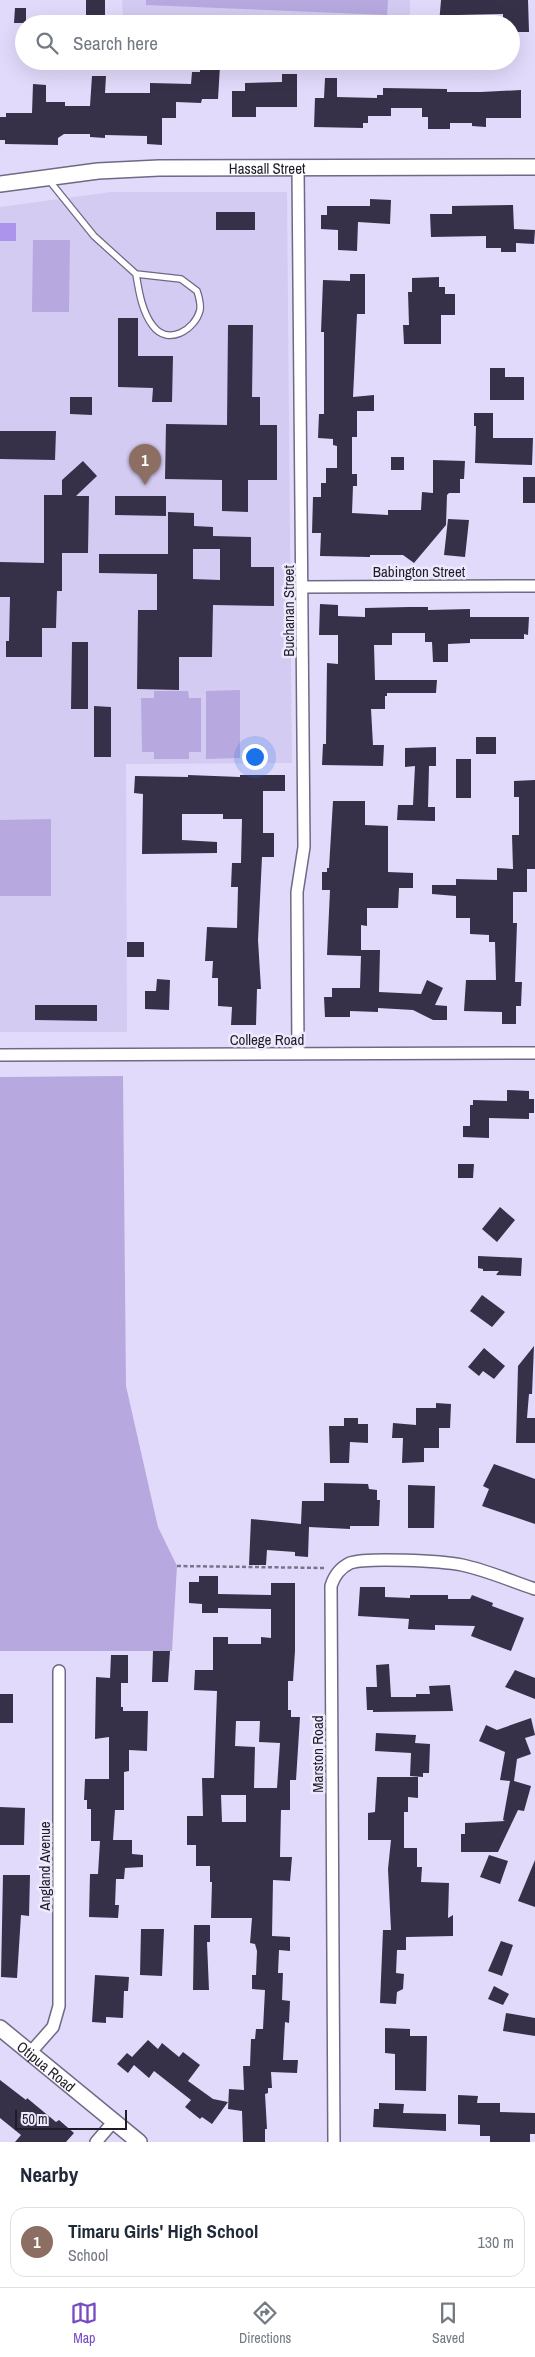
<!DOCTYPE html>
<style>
:root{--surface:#fff;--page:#f2f2f3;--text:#1f2937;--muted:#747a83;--line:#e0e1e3;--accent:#764bc3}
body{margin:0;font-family:"Archivo Narrow",sans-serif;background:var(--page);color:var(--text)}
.scale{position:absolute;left:15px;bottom:12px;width:112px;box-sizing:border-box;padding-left:5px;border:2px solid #201d28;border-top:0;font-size:14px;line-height:18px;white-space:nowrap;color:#201d28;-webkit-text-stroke:4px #eee9fd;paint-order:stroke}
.you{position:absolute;left:254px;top:756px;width:18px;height:18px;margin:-12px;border:4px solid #fff;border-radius:50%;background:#1a73e8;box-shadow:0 0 0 8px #1a73e833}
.badge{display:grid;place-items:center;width:32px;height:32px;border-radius:50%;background:var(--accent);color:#fff;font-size:16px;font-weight:700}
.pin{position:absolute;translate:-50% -41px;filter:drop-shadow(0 1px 2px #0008)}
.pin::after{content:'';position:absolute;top:26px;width:18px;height:15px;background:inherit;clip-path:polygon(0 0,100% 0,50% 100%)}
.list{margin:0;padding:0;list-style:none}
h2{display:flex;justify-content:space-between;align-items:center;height:65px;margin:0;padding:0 20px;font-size:21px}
h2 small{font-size:16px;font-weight:400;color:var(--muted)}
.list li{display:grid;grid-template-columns:32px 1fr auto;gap:15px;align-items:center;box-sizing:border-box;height:70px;margin:0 10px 10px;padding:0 10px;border:1px solid var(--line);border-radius:15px}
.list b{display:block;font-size:19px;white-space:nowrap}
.list p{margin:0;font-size:16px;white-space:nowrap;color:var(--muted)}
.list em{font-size:16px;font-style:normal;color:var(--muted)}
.icon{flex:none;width:28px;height:28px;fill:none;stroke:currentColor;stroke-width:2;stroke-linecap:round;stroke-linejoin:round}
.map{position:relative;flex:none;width:535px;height:2142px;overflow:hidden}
.search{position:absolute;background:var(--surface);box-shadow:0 5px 20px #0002;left:15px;right:15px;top:15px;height:55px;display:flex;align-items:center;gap:12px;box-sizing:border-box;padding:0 18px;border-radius:28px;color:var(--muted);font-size:19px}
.sheet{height:145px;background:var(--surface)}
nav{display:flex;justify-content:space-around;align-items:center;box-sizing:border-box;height:70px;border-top:1px solid var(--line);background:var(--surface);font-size:14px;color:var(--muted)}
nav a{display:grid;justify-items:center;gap:2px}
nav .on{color:var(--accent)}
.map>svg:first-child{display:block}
</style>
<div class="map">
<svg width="535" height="2142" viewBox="0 0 535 2142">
<rect width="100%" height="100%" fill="#e2dafb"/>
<!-- built -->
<path fill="#d4cbf2" d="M122,0H410V18L404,24H123Z
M111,192H287L292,763L126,764L127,1032H0V207Z"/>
<!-- green -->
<path fill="#b7a9df" d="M146,0H388L387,15L146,5Z
M33,240H70L69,312H32Z
M240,690V758L206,759V691Z
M154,691H188L189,698H201V752H189V759H154V752H142L141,698H154Z
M51,819V896H0V820Z
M123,1076L126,1386L158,1527L177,1566L172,1651H0V1077Z"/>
<!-- forest -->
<path fill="#ac93eb" d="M0,223H16V241H0Z"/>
<!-- building -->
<path fill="#373049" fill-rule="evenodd" d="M86,0H105V16H86Z
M441,0H528L529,32H511V24H503V14L458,15V24H439Z
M15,8H26V23H14Z
M200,65L220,66L218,99H202L201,103L176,102V118H162V145L147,144V136L105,135V138L90,137V134H64L58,138V145L5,144V140H0V117H6V113H32L33,84L46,85V102H65V106H90L92,76H106L105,93H150V83L191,84L192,72H200Z
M282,74H297V107H256V117H232V91H245V83L282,82Z
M325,78H337V97L377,98V95H383V88L447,89V92H481L521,90V118H486V127L472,126V123H450V129H428V117H422V108H391V116H368V123H363V128L314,127L315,98H324Z
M370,199L391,200L390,224L358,222L357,251L338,250V230L321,229V215H327V206H370Z
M513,205L514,229L535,230L534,244L516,243V252H501V248H486V236L431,237L430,214H452V206Z
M216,212H255V230H216Z
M350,274H365V314H357L353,397L374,395V411H357V437H352V474H357V486H353L352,513L388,515V510H421L422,492L433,493V460L465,461L464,479H460V493H449L447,495L446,525L414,563L403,555H370V557L320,556L321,533H312L313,497H321V483H326V468H337V446L333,445V439L318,438L319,414H324V332H321L323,280L350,281Z
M439,277V287H445V294H455V315H441V344H404L403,325H409L408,292H412V278Z
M118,318H138V356H173L172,402H152L153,388L118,387Z
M228,325H253L252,397H260V425H277V480H248V512L222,511V480L165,479L166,424L227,425Z
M490,368H505V377H524V400H490Z
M70,397H92V415L70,414Z
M474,413H493V438H533L532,465L475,463L476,426H474Z
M0,431H56L55,460L0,459Z
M391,457H404V470H391Z
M83,461L97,476L76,496H89L88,553H62V591H57L56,628H42V657H6V641H9L10,597H0V562L44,563V495H62V480Z
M523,477H535V503H523Z
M115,496H166V516L115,515Z
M168,512L194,513V526L213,527V536L251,537V567H274V606L213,605L212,657H179V690L137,689L138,610H157V574L99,573V554H168ZM193,549H220V580L193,579Z
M448,519L469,520L465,557L444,555Z
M320,604L338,605V616L365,617V608L409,607H428V610L470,609V617H529L528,635L524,634V639H470V643L448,644V662H433L432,642H425V633H392V645H374L375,680H437L436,693H387V696H385V709H371L373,745H384L383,766L322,765L323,744H326L327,663L338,664V635H319Z
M72,642H88V709H71Z
M94,706L111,707V757H94Z
M476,737H496V754H476Z
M436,747V766H429L428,807H435V821L397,820L398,805H413L415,766L405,767V748Z
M456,759H471V798H456Z
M188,775L240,777V775H285V791H263V833H274V857H262L258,940L261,989H257L256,1025H231L232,1007L218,1006V978H212L213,961H205L207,927L237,928L238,887H231L232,863H241L242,819H223V814H182V840L217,842V853L142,854L143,794L134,793L135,776L188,777Z
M535,780V869H527V892H513V923H517L515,982H522L521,1006H516V1024H502V1012L464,1011L466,980H496L495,942H489V935L470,934V918H456V896L432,894V885H456V879L497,880V868L513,869L512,835H519V797H514V781Z
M333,801H365V825L388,826V872L413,873V888H399L398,908H367V926L361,925V950H380L379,992L421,994L427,980L443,988L435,1005L447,1006V1020H433L413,1010L378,1008V1012L350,1011V1017H325L324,997H332V988H360L361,956L327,955L330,890H322V872H327V868H329Z
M127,942H144V957H127Z
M157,979L170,980L169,1010L145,1009V991H156Z
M35,1005H97V1021L35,1020Z
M507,1090L529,1091V1099H534V1113H529V1119L489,1118V1138L463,1137V1126H470V1105H473V1100L507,1101Z
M458,1164H474L473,1178H458Z
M500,1207L515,1220L497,1242L482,1229Z
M478,1256L522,1258L521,1276L496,1275L499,1271H483V1269L478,1268Z
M482,1295L505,1312L492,1327L470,1311Z
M534,1346L532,1394H529L527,1418H535V1443H516L518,1366Z
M484,1348L505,1366L494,1379L483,1371L479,1376L468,1367Z
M436,1403L451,1404L450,1428H439V1448H424V1462L402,1463L403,1438H392L393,1423L416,1425V1408H436Z
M344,1418H358V1424H368V1443L350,1442L349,1463H330L329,1426H344Z
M494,1464L535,1479V1524L482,1506L489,1489L483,1486Z
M324,1483L368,1484L369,1489L377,1490V1500H380L379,1526H350V1529L309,1527L308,1557L295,1556V1552L267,1550L266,1565H249L251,1519L301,1524L302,1501H324Z
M408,1485L435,1486L434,1528H408Z
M199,1576H218V1594L271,1595V1583H295V1651L293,1681H288V1710H291V1717H300L296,1780H290V1810H281L280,1857H292L290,1881L273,1880L272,1936L290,1937V1951L279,1950L278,1973H283L282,2000L290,2001L289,2023L285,2022L283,2060H298L297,2073L271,2072L272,2088H268V2093L265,2094L267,2129H265V2142H243L242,2111L228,2109L229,2089L244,2090L243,2066H250L251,2039H255L256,2029H263L265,1990L252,1989V1975H256L257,1951L255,1944L250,1943L252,1918H211L212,1882H210V1866H196V1845H187V1816H203L202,1778H214L217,1691L194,1690L195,1670H213V1637H228V1644H261V1637L271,1638V1609L218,1608V1613H202V1604L189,1603V1582H199ZM236,1721H260L259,1742L280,1743L277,1788H254L255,1747L235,1746ZM221,1795H246V1822H222Z
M360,1587H385V1597L410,1598V1595H448V1599H470L472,1595L493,1603L492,1606L524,1618L511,1651L471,1636L475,1626L435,1625V1630L408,1629L409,1619L358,1616Z
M153,1651H170L168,1682H152Z
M111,1655H128V1683H121V1707H123V1711H148L147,1751L129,1750V1771L124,1772V1810H115L113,1840H132V1854L143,1855V1867L125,1868L124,1879H116L115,1905H119L118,1918L89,1917L90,1874H98L100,1841H91V1809H87V1800H84L85,1779H109V1737L95,1739L96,1677L110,1678Z
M389,1664L391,1697H416V1694H430L429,1686L450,1685L453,1711L373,1712V1710H367L366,1687H377L376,1665Z
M515,1670L535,1678V1699L505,1687Z
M0,1694H13V1723H0Z
M531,1718L535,1735L525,1738L531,1754L517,1759L514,1781L531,1786L524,1811L518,1810L498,1852H461V1834H465V1823L505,1821L503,1820L510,1781L500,1780L505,1752L479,1741L486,1725L497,1730Z
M376,1733L416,1735L415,1743L430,1744L429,1773H423V1777L410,1776L411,1753L375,1751Z
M377,1777H418V1798L408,1797V1812H404V1848H417V1867H422L421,1882L449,1883L448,1918L453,1915V1936L406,1937V1950H397L396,1973L404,1974L403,1989L397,1992L396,2004L380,2003L383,1930H391L388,1869L391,1840H368V1813L375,1812Z
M0,1807L25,1808L24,1845H0Z
M489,1855L508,1861L500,1884L480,1877Z
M535,1860V1907L518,1901Z
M3,1875H30L29,1916L21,1915L17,1978L1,1977Z
M194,1925H210V1942H207L209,1990H193Z
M141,1929H164L162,1976L140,1975Z
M501,1941L513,1945L502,1976L488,1971Z
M95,1975L129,1977L128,1991H124L123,2018L106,2017V2023L92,2022Z
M494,1986L509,1994L503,2005L488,1999Z
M506,2013L535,2018V2036L503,2031Z
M385,2028L410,2029V2036H427L426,2091L395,2090V2054L385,2053Z
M148,2040L158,2049L162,2043L179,2057L183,2052L200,2065L188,2081L213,2099L228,2102L212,2124L202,2117L200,2119L185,2107L191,2100L154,2071L149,2078L134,2065L128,2073L117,2064L127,2053L132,2057Z
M0,2080L26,2100L27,2098L56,2122L59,2120L74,2133L66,2142H15L21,2135L0,2118Z
M458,2095L478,2096L477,2103H500V2112L535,2113V2134H530V2142H490V2136H480V2125L458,2124Z
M379,2103L404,2104L403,2113L446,2114V2131L373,2127L374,2109H379Z"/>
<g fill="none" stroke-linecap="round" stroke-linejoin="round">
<!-- service casing -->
<g stroke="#706885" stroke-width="8">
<path id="service" d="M48,179L94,236L136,274L181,279L197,291C199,297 201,303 200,310C195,330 168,346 153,326C142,312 139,292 136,274"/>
</g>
<!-- minor casing -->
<g stroke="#706885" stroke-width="14">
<path id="minor" d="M302,587L535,586
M298,1054L297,892L304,847L298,168
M0,1055L535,1053
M30,2053L53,2027L59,2006V1671
M96,2142L114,2121
M334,2142L331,1586C334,1576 340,1568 350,1563C367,1557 442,1561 462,1565C486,1570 511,1581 535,1589"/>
</g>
<!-- tertiary casing -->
<g stroke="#706885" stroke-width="18">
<g id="tertiary">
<path id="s1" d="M0,184L98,171L159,168L535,167"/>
<path id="s2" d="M0,2028L139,2142"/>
</g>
</g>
<!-- path -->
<path stroke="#7a748a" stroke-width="2.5" stroke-dasharray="4 2.5" stroke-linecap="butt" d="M177,1566L326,1568"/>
<!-- service -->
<use href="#service" stroke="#fff" stroke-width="5.5"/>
<!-- minor -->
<use href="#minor" stroke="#fff" stroke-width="11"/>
<!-- tertiary -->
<use href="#tertiary" stroke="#fff" stroke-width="15"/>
</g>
<g text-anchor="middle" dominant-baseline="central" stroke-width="5" stroke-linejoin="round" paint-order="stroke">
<!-- street labels -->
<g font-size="15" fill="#201d28" stroke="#eee9fd">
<text stroke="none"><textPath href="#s1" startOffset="268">Hassall Street</textPath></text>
<text x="419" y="571">Babington Street</text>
<text transform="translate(288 611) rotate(-90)">Buchanan Street</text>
<text x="267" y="1039">College Road</text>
<text transform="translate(317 1754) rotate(-90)">Marston Road</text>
<text transform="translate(44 1866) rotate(-90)">Angland Avenue</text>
<text stroke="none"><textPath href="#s2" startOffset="60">Otipua Road</textPath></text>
</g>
</g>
</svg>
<div class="scale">50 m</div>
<div class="you"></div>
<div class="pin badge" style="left:145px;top:485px;background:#8d6e63">1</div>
<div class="search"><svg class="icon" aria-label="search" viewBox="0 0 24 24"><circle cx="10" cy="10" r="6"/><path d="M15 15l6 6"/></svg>Search here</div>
</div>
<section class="sheet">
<h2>Nearby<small></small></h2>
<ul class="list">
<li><span class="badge" style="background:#8d6e63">1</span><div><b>Timaru Girls' High School</b><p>School</p></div><em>130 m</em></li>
</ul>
</section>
<nav>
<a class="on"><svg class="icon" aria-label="map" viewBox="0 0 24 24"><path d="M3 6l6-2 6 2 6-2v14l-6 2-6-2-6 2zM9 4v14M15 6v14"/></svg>Map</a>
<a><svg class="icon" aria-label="directions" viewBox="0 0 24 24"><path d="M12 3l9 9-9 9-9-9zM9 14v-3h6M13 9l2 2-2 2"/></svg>Directions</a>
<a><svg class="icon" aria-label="saved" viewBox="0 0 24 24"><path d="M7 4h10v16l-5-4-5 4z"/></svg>Saved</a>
</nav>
